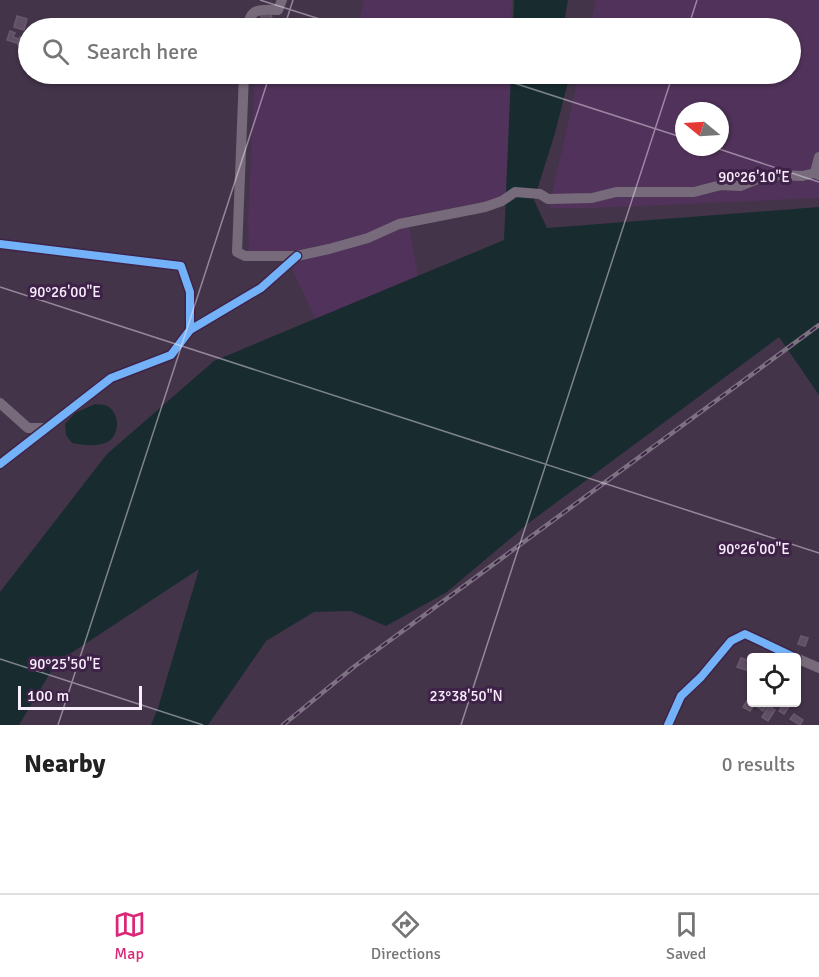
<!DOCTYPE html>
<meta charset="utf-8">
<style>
:root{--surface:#fff;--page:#f6f6f6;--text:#222;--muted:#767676;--line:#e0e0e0;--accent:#db2777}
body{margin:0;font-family:Signika,sans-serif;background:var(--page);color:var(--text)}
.controls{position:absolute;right:18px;bottom:18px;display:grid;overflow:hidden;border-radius:6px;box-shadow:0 2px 4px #0004}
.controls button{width:54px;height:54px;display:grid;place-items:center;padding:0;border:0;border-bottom:2px solid var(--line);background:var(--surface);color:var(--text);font:30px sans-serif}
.compass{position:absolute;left:675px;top:102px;width:54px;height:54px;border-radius:50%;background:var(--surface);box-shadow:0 2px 4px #0004;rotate:288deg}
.scale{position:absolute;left:18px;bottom:15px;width:124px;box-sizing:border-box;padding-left:6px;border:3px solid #f9eefd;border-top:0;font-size:16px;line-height:21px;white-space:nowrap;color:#f9eefd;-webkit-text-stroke:4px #3e2247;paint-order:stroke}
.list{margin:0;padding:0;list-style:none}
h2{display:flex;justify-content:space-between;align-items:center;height:78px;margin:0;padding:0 24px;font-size:26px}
h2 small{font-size:20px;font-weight:400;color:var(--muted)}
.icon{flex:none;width:33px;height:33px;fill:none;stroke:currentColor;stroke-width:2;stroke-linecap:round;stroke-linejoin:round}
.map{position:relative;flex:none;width:819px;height:725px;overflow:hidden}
.search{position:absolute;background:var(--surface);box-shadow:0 2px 4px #0004;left:18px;right:18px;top:18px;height:66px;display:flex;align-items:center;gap:15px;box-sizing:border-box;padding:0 21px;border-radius:33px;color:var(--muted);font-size:22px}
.sheet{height:168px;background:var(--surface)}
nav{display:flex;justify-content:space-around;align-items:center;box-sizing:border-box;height:84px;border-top:2px solid var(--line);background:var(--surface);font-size:16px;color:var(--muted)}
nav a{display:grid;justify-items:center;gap:3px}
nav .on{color:var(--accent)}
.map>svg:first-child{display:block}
</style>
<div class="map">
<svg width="819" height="725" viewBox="0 0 819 725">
<rect width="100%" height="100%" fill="#44344a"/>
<!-- built -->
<path fill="#51325a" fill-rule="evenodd" d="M364,0H512L511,28H357Z
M596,0H819V198L594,208H549L579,74H790V28H589ZM684,111H720V147H684Z
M255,74H511V201L407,216L418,276L316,320L288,260L249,255L248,220Z"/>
<!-- water -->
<path fill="#182c2f" d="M514,0H568L563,28H513Z
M511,74H570L555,133L534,200L547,228L819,207V395L779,337L530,522L447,592L386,626L351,611L314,612L266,641L208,725H151L158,708L199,569L56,663L19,725H0V592L107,454L214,361L504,240Z
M95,404C96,404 104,405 105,405C121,411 121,437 105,443C94,447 83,445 72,443L66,435L65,424L75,413Z"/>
<!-- building -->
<path fill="#614e67" stroke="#675a6c" stroke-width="1.5" d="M271,13L273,27L262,28L261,14Z
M17,16L27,19L24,30L14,27Z
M10,31L15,33L13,37L19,39L17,43L7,40Z
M20,37L27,40L25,47L18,45Z
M801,636L808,638L805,646L798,644Z
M741,658L750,661L746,670L737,667Z
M749,698L752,700L749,704L753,707L750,711L743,707Z
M757,702H764L767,705L763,711L755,705Z
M784,702L790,705L784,714L779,711Z
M769,706L775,710L768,721L762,717Z
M794,714L803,720L800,725L790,719Z"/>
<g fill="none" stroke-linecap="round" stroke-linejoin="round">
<!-- minor -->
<path stroke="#776b7b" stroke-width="10" d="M248,28C249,8 261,9 278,10L282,0
M244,74L237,252L245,256H297L329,249L368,238L399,224L485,207L502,201L515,192L540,194L548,199L592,198L616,192H694L721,185L740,186L760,178L780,175L802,176L815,173
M819,157L815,173L819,175
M0,244L181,266L190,292V330
M0,403L28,428H45
M0,464L111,378L171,355L190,330L261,288L297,256
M796,658L819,668
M668,725L681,696L701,677L731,641L745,634L796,658"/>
<!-- rail casing -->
<g stroke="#7d7281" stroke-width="4.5">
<path id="rail" d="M283,725L355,666L819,325"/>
</g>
<!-- rail -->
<use href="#rail" stroke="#3e2247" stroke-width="2" stroke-dasharray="7" stroke-linecap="butt"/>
<!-- cycleway casing -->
<g stroke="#3e2247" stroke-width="11">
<path id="cycleway" d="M0,244L181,266L190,292V330
M0,464L111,378L171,355L190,330L261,288L297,256
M668,725L681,696L701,677L731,641L745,634L796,658"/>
</g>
<!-- cycleway -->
<use href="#cycleway" stroke="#73b2f8" stroke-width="8"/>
</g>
<!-- ticks -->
<path fill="none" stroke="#f9eefd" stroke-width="1.5" stroke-opacity="0.45" d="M260,0L348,28M284,28L293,0M688,28L697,0M486,74L684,138M713,147L819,182M0,287L819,553M0,659L203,725M58,725L270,74M461,725L673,74"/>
<g font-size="15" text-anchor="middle" fill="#f9eefd" stroke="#3e2247" stroke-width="6" stroke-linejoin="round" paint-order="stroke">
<text x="754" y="182">90°26'10"E</text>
<text x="65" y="297">90°26'00"E</text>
<text x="754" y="554">90°26'00"E</text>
<text x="65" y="669">90°25'50"E</text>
<text x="466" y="701">23°38'50"N</text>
</g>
</svg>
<div class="controls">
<button><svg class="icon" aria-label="locate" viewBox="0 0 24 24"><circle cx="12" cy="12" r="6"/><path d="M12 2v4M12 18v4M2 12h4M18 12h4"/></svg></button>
</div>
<svg class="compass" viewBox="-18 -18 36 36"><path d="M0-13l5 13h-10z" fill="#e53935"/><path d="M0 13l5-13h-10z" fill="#767676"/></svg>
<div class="scale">100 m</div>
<div class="search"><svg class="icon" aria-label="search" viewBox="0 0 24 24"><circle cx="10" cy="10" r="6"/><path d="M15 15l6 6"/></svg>Search here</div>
</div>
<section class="sheet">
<h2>Nearby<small>0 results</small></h2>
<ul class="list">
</ul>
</section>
<nav>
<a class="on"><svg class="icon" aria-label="map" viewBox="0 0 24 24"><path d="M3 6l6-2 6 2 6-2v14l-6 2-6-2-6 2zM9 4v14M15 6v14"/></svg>Map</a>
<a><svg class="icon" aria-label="directions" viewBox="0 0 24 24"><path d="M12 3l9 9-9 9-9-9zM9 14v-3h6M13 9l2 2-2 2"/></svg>Directions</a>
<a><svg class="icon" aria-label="saved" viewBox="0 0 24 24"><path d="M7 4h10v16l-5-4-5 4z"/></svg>Saved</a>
</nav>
